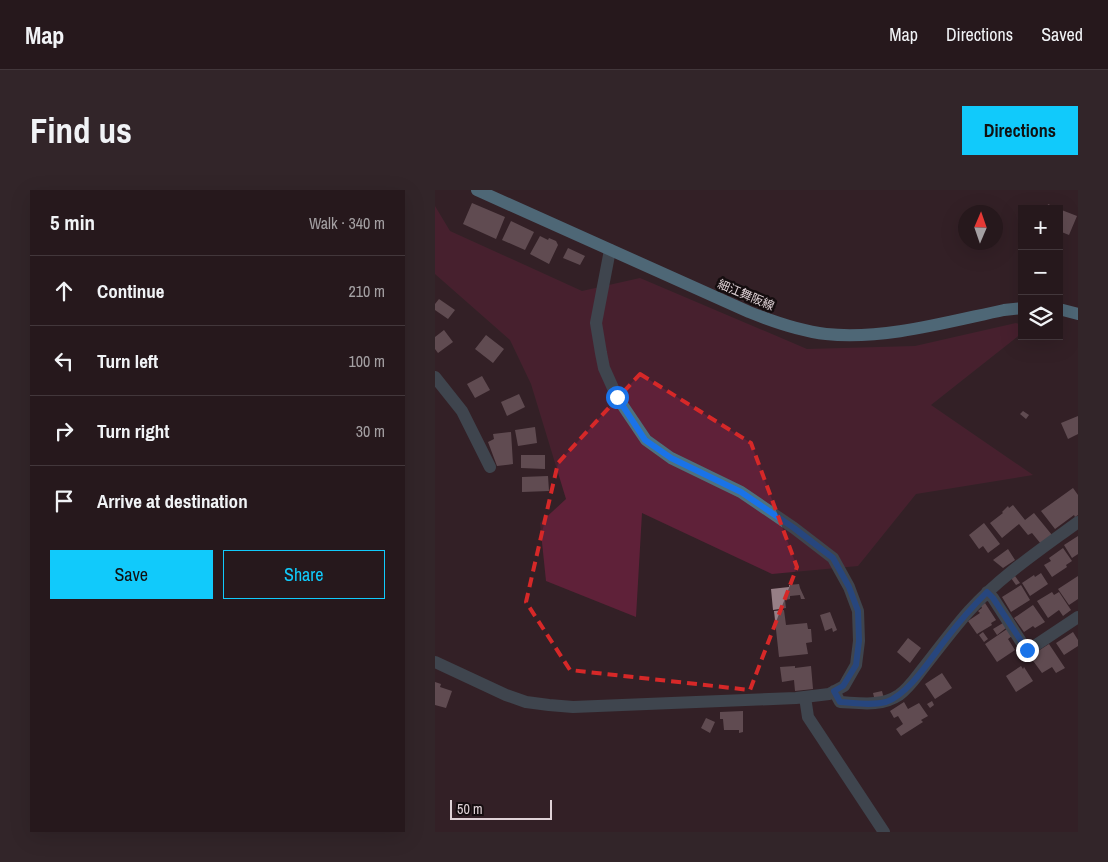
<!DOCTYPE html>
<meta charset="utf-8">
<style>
:root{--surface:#26181c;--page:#322529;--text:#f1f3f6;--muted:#a4a0a3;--line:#42373b;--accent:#11cafb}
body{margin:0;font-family:"Archivo Narrow","Noto Sans JP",sans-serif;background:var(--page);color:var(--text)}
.controls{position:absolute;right:15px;top:15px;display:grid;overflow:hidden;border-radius:0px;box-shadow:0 5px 20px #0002}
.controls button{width:45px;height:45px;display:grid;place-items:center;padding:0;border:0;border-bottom:1px solid var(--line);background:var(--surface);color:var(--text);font:25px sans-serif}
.compass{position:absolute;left:523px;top:15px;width:45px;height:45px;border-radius:50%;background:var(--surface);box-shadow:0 5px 20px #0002;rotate:2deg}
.scale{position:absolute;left:15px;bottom:12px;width:102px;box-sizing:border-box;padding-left:5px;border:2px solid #e0d3d7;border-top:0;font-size:14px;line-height:18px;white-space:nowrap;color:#e0d3d7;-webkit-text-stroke:4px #150d0f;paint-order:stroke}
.stop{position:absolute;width:15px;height:15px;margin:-11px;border:4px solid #1a73e8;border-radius:50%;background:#fff}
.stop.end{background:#1a73e8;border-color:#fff;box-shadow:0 1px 5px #0008}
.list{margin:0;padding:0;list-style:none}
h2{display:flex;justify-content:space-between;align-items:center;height:65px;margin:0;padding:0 20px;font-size:21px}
h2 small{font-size:16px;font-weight:400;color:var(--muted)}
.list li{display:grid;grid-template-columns:32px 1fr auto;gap:15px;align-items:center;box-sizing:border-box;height:70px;padding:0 20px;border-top:1px solid var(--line)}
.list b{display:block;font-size:19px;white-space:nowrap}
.list em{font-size:16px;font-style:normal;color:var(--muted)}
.actions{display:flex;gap:10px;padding:15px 20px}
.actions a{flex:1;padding:11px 0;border:1px solid var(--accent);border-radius:0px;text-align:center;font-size:18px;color:var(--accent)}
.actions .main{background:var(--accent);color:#111}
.icon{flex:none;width:28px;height:28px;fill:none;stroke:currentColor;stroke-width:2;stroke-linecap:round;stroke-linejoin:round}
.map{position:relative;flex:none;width:643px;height:642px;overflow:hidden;border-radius:0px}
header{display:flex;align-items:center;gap:30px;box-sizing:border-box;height:70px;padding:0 25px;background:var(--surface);border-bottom:1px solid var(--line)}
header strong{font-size:24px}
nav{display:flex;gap:28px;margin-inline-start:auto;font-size:18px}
.intro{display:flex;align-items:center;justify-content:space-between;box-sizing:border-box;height:120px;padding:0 30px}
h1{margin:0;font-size:35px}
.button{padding:12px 22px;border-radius:0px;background:var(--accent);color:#111;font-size:18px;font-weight:700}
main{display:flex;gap:30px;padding:0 30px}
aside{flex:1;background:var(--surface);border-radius:0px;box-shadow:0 5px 20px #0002}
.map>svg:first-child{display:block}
</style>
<header>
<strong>Map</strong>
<nav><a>Map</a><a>Directions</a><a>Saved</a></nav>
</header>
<div class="intro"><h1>Find us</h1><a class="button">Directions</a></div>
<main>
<aside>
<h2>5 min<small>Walk · 340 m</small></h2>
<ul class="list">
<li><svg class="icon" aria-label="ahead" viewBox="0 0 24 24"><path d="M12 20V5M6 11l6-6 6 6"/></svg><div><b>Continue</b></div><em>210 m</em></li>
<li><svg class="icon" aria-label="left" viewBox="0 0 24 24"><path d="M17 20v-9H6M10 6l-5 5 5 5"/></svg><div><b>Turn left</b></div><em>100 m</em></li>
<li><svg class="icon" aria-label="right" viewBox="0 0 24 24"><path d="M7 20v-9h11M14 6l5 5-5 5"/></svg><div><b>Turn right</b></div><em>30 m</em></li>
<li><svg class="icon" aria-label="arrive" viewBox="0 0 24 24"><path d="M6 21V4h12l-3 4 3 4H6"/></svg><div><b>Arrive at destination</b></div></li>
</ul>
<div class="actions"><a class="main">Save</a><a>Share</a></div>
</aside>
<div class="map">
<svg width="643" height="642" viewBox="0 0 643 642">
<rect width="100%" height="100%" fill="#332026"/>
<!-- green -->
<path fill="#5f2139" d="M0,16L15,41L147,101L205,88L372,159L480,156L581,133L587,135V143L496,215L598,285L481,304L423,376L337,384L207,323L201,427L111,391L105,333L131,309L96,194L75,150L0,84Z"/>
<!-- building -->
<path fill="#977f86" d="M37,13L70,27L61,49L28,34Z
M613,14L624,19H612Z
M624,19L642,26L634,45L624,41Z
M76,31L99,42L90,60L67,50Z
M105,46L113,50L114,48L121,51L123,55L114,74L95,64Z
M544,52H556L555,57Z
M133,58L150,66L145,75L128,68Z
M4,109L20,120L13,129L0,120V114Z
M9,140L18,152L3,163L0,159V147Z
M51,145L69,159L58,173L40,159Z
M47,186L55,200L40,208L32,194Z
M84,204L90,217L72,226L66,212Z
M588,221L594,225L591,229L585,224Z
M643,226V244L633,249L626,233Z
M100,237L102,253L83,256L80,240Z
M76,242L78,274L62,276L53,252L59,249L58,244Z
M86,265H110V279L86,278Z
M113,286L114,301L87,302V287Z
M638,298L643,305V325L640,327L639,325L620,339L606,321Z
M578,315L590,330L599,323L617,345L606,354L597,343L593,345L584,334L567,348L555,333L568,323L567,322L573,316L574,318Z
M549,333L565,354L553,363L548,356L544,359L534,345Z
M643,346V364L637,368L629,355Z
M628,358L637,371L631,375L632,377L617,387L609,375L616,371L614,368Z
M573,359L580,370L568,378L558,370Z
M606,383L613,394L595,406L587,393L599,385L600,387Z
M580,386L585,393L581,395L576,388Z
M643,386V409L634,415L623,399Z
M364,394L365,398L370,409H366L365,405L355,406V409L350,410L351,418L338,420L336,399L354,397V395Z
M586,395L595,410L576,422L567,407Z
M617,402L619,405L624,402L636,420L628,426L624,420L613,428L602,411Z
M550,413L561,430L556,433L557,435L542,444L533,431L545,423L543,421L547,418L546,416Z
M598,415L610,432L600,438L598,436L589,442L579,428Z
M349,420L351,435L372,433L373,439H376L377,452L371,453L373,464L344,467L339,421Z
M395,422L402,440L398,442L397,438L390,441L385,425Z
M568,433L571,438L562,445L558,439Z
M572,439L577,446L573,449L580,460L562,472L550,454Z
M548,442L553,449L549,452L544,445Z
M638,442L643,450V456L629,465L621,453Z
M473,448L486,458L475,473L462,462Z
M614,454L630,478L621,483L617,477L607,483L596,468L599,466L597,465Z
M360,476V478L376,476L378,499L360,501L359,490L347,492L345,477Z
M586,476L588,479L589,477L598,491L581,502L571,486Z
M507,483L517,498L500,509L490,494Z
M0,492L6,494L5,497L17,501L11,518L0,515Z
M447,501L449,509L440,511L438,503Z
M497,511L499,515L495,518L492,514Z
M469,512L473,519L484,513L493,526L486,530L488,532L466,546L461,539L468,534L463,526L459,528L455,521Z
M308,521V542L304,543V540H289L288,529H285V522Z
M271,528L280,532L275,543L266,538Z"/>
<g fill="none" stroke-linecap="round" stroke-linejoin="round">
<!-- minor -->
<path stroke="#4e717e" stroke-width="12" d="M0,187L27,221L55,277
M552,402L558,408L592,461L643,427
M0,472L71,505L91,512L114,515L138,517L361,508L394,504L409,496L421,475L424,451L423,421L414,397L398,368L359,338L306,302L236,268L211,250L182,207L169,178L166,163L161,133L175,60
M399,501L405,512C425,513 446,517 464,505C474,498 481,487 489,477C504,458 518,439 534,421C566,386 605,360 643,332
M370,507L373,527L449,642"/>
<!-- major -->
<path stroke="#70bcd8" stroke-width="12" d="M42,0L314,122C339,132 364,141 391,144C449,150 512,132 569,120L587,118
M624,119L643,124"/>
</g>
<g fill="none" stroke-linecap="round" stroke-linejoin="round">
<!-- route -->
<path stroke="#1a73e8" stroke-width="6" d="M182,207L210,250L236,268L306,302L359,338L398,368L414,397L423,421L424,451L421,475L408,496L399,501L405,512C420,513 436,516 451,512C474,504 496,468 511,449C524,432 537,417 552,402L558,408L592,460"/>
</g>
<!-- marked area -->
<path d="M0 0H643V642H0ZM205,184L316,253L362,377L315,500L135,480L91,412L123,273Z" fill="#332026" fill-opacity=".55" fill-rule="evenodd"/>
<path fill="none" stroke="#d62828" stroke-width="4" stroke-dasharray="10 6" stroke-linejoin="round" d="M205,184L316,253L362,377L315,500L135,480L91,412L123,273Z"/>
<g text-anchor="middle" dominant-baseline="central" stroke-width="5" stroke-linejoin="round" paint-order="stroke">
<!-- street labels -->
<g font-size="12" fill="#e0d3d7" stroke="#150d0f">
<text transform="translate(311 105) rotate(23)">細江舞阪線</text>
</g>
</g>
</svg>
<div class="controls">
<button>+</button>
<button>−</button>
<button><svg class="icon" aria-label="layers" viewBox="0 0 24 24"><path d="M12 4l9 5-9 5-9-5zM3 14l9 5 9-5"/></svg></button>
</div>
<svg class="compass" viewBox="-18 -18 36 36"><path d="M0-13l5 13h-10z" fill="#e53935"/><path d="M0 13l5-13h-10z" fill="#a4a0a3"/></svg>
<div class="scale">50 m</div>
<div class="stop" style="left:182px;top:207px"></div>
<div class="stop end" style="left:592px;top:460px"></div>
</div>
</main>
